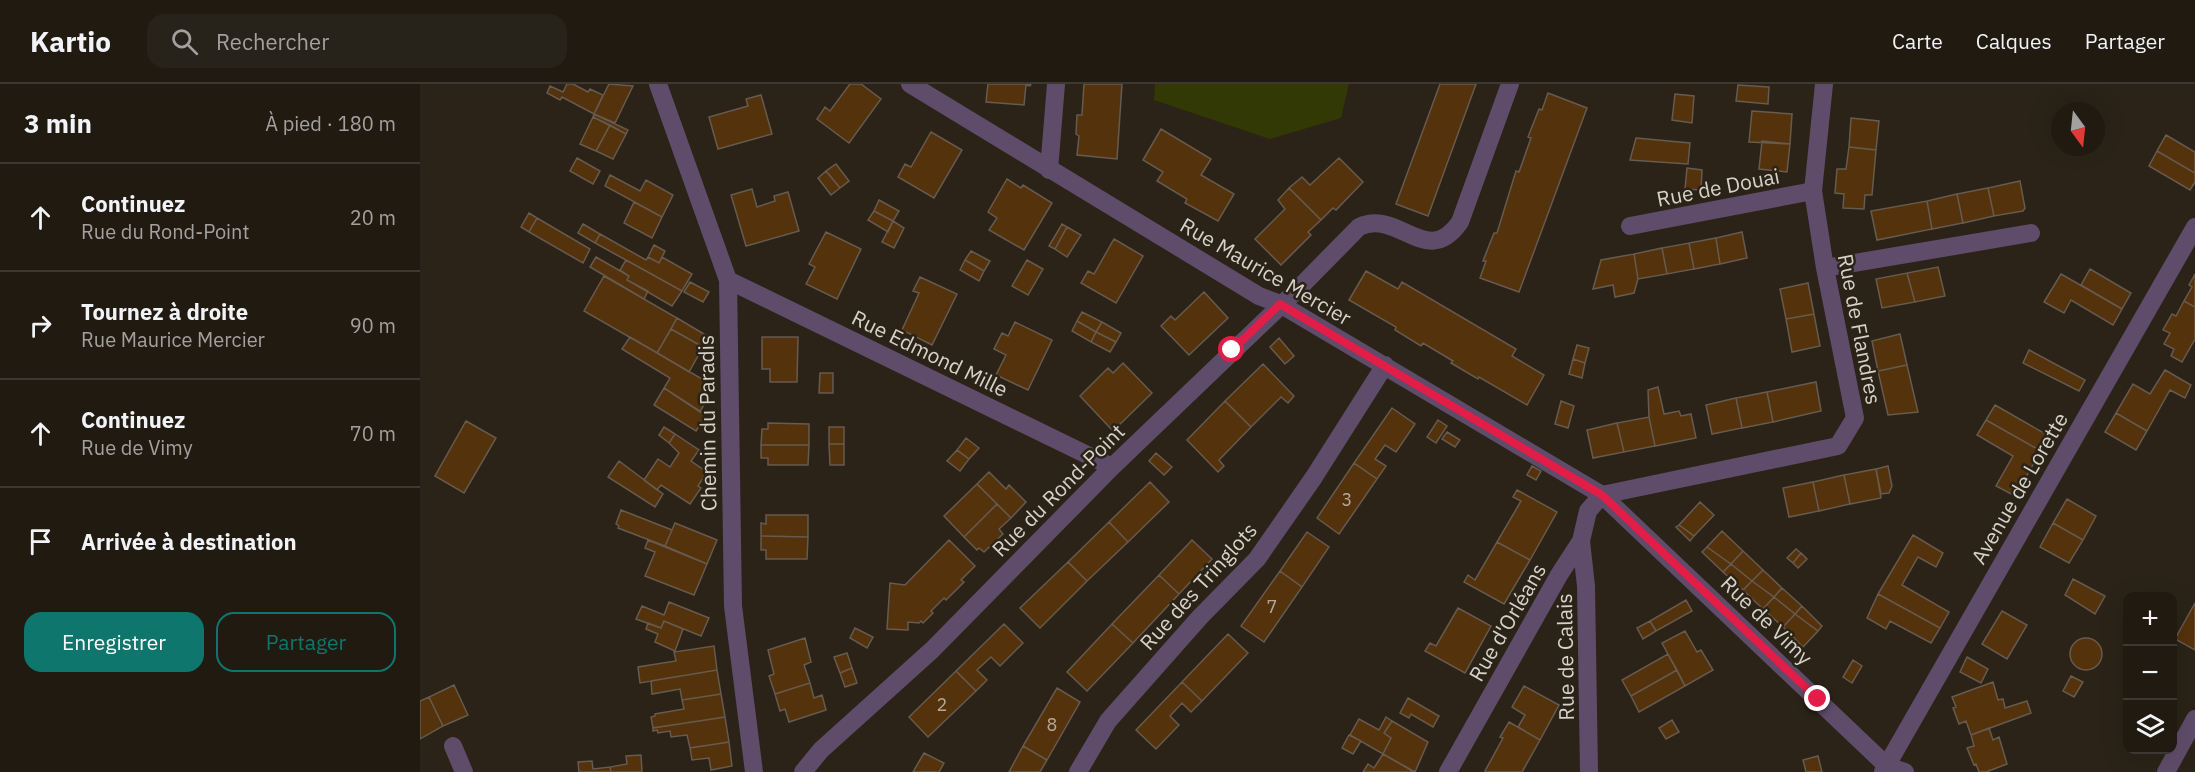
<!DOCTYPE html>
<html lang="fr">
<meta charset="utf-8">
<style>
:root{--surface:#201a11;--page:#28231a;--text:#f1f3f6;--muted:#a2a19f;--line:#3d3831;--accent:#0f766e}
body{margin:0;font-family:"IBM Plex Sans",sans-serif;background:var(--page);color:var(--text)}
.controls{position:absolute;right:18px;bottom:18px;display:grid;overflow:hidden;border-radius:12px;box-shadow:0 6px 24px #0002}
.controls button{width:54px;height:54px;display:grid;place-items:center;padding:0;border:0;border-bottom:2px solid var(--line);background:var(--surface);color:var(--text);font:30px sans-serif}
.compass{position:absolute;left:1631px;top:18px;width:54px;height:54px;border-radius:50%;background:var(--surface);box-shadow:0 6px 24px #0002;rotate:165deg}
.stop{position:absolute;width:18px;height:18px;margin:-14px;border:4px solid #e11d48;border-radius:50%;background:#fff}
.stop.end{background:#e11d48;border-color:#fff;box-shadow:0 2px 6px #0008}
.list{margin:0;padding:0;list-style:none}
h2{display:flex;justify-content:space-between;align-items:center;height:78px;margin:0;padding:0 24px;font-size:26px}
h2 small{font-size:20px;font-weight:400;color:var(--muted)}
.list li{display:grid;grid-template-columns:39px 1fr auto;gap:18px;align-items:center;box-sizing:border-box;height:108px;padding:0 24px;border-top:2px solid var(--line)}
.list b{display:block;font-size:22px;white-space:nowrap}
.list p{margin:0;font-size:20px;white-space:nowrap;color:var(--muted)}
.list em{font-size:20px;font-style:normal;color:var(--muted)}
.actions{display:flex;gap:12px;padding:18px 24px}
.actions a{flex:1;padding:14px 0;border:2px solid var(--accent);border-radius:18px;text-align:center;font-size:21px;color:var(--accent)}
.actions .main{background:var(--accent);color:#fff}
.icon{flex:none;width:33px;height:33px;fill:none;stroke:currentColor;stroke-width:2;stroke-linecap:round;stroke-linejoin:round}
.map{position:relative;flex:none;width:1775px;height:688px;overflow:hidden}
header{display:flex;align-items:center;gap:36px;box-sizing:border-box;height:84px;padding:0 30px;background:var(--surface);border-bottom:2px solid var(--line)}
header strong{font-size:28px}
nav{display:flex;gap:33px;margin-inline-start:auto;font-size:21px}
.search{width:420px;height:54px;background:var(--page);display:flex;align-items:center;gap:15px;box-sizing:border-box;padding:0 21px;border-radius:18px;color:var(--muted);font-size:22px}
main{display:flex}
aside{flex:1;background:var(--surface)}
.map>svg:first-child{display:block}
</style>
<header>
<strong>Kartio</strong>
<div class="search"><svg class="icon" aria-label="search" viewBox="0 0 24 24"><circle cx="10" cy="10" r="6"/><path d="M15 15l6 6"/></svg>Rechercher</div>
<nav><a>Carte</a><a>Calques</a><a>Partager</a></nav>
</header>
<main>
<aside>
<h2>3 min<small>À pied · 180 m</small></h2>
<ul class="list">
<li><svg class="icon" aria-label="ahead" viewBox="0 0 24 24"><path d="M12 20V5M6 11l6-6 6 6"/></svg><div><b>Continuez</b><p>Rue du Rond-Point</p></div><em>20 m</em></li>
<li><svg class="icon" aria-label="right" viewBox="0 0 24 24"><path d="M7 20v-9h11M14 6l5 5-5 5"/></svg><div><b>Tournez à droite</b><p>Rue Maurice Mercier</p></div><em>90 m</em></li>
<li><svg class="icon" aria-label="ahead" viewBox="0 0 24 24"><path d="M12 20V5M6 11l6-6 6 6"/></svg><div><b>Continuez</b><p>Rue de Vimy</p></div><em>70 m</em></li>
<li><svg class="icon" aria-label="arrive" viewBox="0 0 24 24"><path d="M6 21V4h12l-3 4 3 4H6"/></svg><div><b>Arrivée à destination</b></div></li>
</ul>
<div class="actions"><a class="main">Enregistrer</a><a>Partager</a></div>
</aside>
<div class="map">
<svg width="1775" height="688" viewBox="0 0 1775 688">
<rect width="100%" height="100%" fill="#2b2317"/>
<!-- green -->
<path fill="#333905" d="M735,0H929L921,34L850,55L734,16Z"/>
<!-- building -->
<path fill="#54320c" stroke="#675a4f" stroke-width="1.5" d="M147,0H153L168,8L170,5L183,11L174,30L142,13L140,16L127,9L130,2L143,8Z
M189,0L213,2L195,39L174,30Z
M430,0H441L461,15L429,59L397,35L405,23L410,27Z
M568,0H611L610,2L606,1L604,21L566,18Z
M664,0H702L697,75L657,71L659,52L656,50L657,31H662Z
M1020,0H1056L1008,132L976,120Z
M1318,1L1349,3L1348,20L1316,17Z
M1128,9L1167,24L1099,208L1060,194L1066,177H1063L1074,149H1077L1096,87L1099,88L1111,54L1108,53L1119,25L1122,26Z
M1255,10L1274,12L1272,39L1252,36Z
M341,11L352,50L298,65L289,33L328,22L326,15Z
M1332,27L1372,30L1370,60L1329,58Z
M174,30L208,46L206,50L173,33Z
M173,33L190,41L176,67L160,60Z
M1431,34L1459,37L1456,66L1429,63Z
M190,41L206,50L193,75L176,67Z
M741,45L791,75L781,91L814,110L798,137L765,119L767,115L737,97L743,88L723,76Z
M511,48L542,66L514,114L478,93L485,80L491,83Z
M1746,51L1775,68V89L1737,67Z
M1216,54L1270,59L1268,80L1210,76Z
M1342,57L1370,60L1367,88L1339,85Z
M1429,63L1456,66L1452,111H1445L1444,125L1423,124L1424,110L1415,109L1417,85H1426Z
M1737,67L1775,89V98L1770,106L1729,82Z
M157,74L180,87L173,100L150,87Z
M919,74L943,98L916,126L913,124L901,136L869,104L882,93L890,101Z
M416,80L429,97L420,104L406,87Z
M1267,84L1282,86L1281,106L1265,105Z
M406,87L420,104L411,111L398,94Z
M190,91L220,107L226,96L253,111L242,133L185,102Z
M587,95L601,104L603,101L632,119L604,166L569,146L577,134L568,128Z
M1600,97L1605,124L1603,127L1574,132L1568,104Z
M869,104L901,136L888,148L891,151L861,181L835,155L865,125L858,116Z
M1568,104L1574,132L1543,139L1537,110Z
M332,105L337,123L355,117L354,112L368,108L379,147L326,162L311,111Z
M1537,110L1543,139L1512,145L1507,117Z
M459,116L479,127L473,137L454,127Z
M1507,117L1512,145L1457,156L1451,127Z
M214,118L242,133L232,154L204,139Z
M454,127L473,137L468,148L448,136Z
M109,129L117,134L109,148L101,143Z
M117,134L170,165L163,179L109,148Z
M473,137L484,144L474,164L462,158Z
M163,140L180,150L175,159L158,149Z
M642,140L647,143L635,165L629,162Z
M647,143L661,151L647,173L635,165Z
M406,148L441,165L417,215L386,200L395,183L389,180Z
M1322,148L1327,174L1300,180L1296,154Z
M180,150L226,176L228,173L239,179L242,173L272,190L262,207L175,159Z
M1296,154L1300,180L1274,185L1269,159Z
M694,155L723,172L696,219L661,199L668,187L674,190Z
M1269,159L1274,185L1247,190L1242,164Z
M234,161L245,167L239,179L228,173Z
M1242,164L1247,190L1218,195L1214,170Z
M551,167L570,177L564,187L545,176Z
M1214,170L1218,195L1214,209L1195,213L1193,201L1173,205L1181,176Z
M176,173L209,192L207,196L228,207L224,215L170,183Z
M206,176L262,207L252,222L207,196L209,192L200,186Z
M545,176L564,187L559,197L540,186Z
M607,176L623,185L608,211L592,202Z
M1518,183L1525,212L1495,218L1487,189Z
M1670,185L1711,209L1702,225L1661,201Z
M946,187L978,205L982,198L1096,265L1092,272L1124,291L1107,321L1059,293L1058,295L1031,279L1033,277L1003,259L1001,262L975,246L976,243L929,216Z
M1487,189L1495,218L1462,224L1456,195Z
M1641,190L1702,225L1693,241L1651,216L1644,229L1624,218Z
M1775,190V223L1764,217L1772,203L1769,201Z
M184,192L257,234L237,269L164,227Z
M500,193L537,210L512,261L482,246L499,209L493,207Z
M270,198L289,208L283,218L264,208Z
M1388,199L1394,230L1366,235L1360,205Z
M784,208L808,234L769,271L741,242L751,232L755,236Z
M1764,217L1775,223V255L1762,278L1751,272L1754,265L1744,260L1750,249L1743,246L1752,230L1756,232Z
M662,228L682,238L676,248L657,237Z
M1394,230L1400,262L1372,268L1366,235Z
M257,234L289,253L283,263L251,245Z
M657,237L676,248L671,258L652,247Z
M595,238L632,256L608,306L576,291L586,271L574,265L582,249L588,252Z
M682,238L701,249L696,258L676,248Z
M251,245L283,263L269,288L237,269Z
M676,248L696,258L690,268L671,258Z
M1480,250L1487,281L1458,287L1452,257Z
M210,253L294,302L280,328L244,304L250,294L202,265Z
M342,253H378L377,298H350V285H342Z
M859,254L874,272L865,280L850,263Z
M1157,261L1169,264L1165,279L1153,275Z
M1609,266L1665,296L1659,307L1603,279Z
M1153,275L1165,279L1162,294L1149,290Z
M703,279L732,309L693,347L660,312L688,284L693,289Z
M843,280L874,312L868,319L861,313L831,343L805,317Z
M1487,281L1498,328L1468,331L1458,287Z
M1745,286L1771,301L1765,314L1750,306L1727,347L1696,329L1713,300L1730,310Z
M400,289H413V309H399Z
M1396,298L1401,327L1353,338L1347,308Z
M1238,303L1244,330L1259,327L1261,332L1271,330L1276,354L1235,362L1229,333L1228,306Z
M244,304L286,331L276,347L234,321Z
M1347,308L1353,338L1322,344L1316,314Z
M1316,314L1322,344L1292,350L1286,321Z
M805,317L831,343L799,376L804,382L798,388L767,356Z
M1141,317L1154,322L1148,344L1135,340Z
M1575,321L1629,352L1621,367L1566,336Z
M972,324L995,340L976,368L965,361L955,375L966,382L957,395L934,379Z
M1696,329L1727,347L1716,366L1685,348Z
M1229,333L1235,362L1204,368L1197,339Z
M1018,336L1027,342L1016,359L1007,353Z
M1566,336L1621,367L1595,412L1576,402L1593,372L1557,351Z
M46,337L76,354L44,409L15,392Z
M348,339L389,340V361H341L342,345H348Z
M1197,339L1204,368L1173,374L1167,346Z
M244,343L255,350L249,359L239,351Z
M409,343H424V360H409Z
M1027,348L1040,356L1035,363L1022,355Z
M255,350L279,366L271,377L287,388L278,402L281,404L270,420L241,401L237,406L224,396L238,375L250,383L259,369L249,359Z
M546,354L559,364L549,375L537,366Z
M409,360H424V381H410Z
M341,361H389L388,381H348V374H341Z
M537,366L549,375L540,387L527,377Z
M736,369L752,383L744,391L729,377Z
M199,377L243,410L235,423L188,393Z
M934,379L957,395L919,450L897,434Z
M1112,382L1121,387L1116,396L1107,391Z
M1468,382L1472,402L1469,409L1461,410L1456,385Z
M1456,385L1461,414L1430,420L1424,391Z
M569,388L586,405L589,401L606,418L591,434L557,400Z
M1424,391L1430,420L1399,427L1393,398Z
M730,398L749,418L708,458L689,438Z
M1393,398L1399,427L1369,433L1363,404Z
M557,400L577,420L544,453L524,432Z
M1097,406L1137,428L1110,476L1077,458L1101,417L1093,413Z
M1647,415L1676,432L1663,456L1633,439Z
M1280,418L1294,431L1274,452L1259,441Z
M577,420L591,434L579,445L583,450L564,468L559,464L557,466L544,453Z
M201,426L252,446L245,462L198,444L199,442L196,440Z
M346,431H388V453L341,452V439L346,440Z
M689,438L708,458L667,497L648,478Z
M255,439L297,456L287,480L245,462Z
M1633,439L1663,456L1649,479L1620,463Z
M1259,441L1274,452L1270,457L1256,443Z
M1302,447L1323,467L1311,480L1287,463Z
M887,448L909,463L882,503L860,487Z
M1493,451L1523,469L1516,483L1498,473L1482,501L1529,528L1520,544L1458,510Z
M341,452L388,453L387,475H346V466H341Z
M228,456L287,480L274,511L225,492L235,468L225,464Z
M529,456L555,482L541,496L544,498L526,516L524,514L511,527L513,529L503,539L501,537L499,539L488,538V546L467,545L470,499L485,501Z
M772,456L792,475L759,510L739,491Z
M1077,458L1110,476L1084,520L1044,498L1048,491L1055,496Z
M1287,463L1311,480L1303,488L1282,468Z
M1376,465L1381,469L1373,479L1367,474Z
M1323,467L1343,486L1332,497L1311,480Z
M1381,469L1387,475L1378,484L1373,479Z
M648,478L667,497L620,544L600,524Z
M1311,480L1332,497L1323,506L1303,488Z
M1343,486L1362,504L1354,513L1332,497Z
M860,487L882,503L844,558L821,542Z
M739,491L759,510L713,559L692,540Z
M1653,495L1685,512L1675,530L1645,511Z
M1332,497L1354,513L1343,525L1323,506Z
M1362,504L1382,522L1375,530L1354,513Z
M1458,510L1520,544L1511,559L1470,537L1466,545L1447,534Z
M1354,513L1375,530L1363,543L1343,525Z
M1266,516L1272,527L1236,547L1230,537Z
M249,518L289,534L281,552L244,537L241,544L216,535L222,522L244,531Z
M1775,519V566L1755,555Z
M1382,522L1402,542L1398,547L1375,530Z
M1038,524L1071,542L1045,589L1005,567L1010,559L1016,562Z
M1582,527L1607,541L1587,575L1562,560Z
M1375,530L1398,547L1383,563L1363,543Z
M244,537L263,545L255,567L235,558L238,550L226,545L228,539L241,544Z
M1230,537L1236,547L1223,555L1217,544Z
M584,540L603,559L580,582L571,573L557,586L567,596L556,607L536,587Z
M692,540L713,559L667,607L647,588Z
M435,544L453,553L447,564L430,554Z
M1265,547L1277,568L1281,566L1293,586L1265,602L1242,559Z
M808,550L828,569L782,617L762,598Z
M385,554L391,578L384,581L390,599L355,610L349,592L354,590L348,566Z
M1650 570a16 16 0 1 1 32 0a16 16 0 1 1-32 0Z
M294,562L297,586L220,599L218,583L256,577L254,568Z
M427,569L432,584L420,589L414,573Z
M1248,570L1257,586L1211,612L1202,596Z
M1547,573L1568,585L1561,599L1540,588Z
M1433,576L1442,582L1432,599L1423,593Z
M432,584L437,599L425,603L420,589Z
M297,586L301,610L262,616L260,605L232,610L231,597Z
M1257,586L1265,602L1219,628L1211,612Z
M536,587L556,607L508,653L489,633Z
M1651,592L1663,598L1654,613L1643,607Z
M762,598L782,617L771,628L762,619L750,632L759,641L736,665L716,646Z
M1573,598L1578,616L1583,615L1585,624L1607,617L1611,629L1551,651L1546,637L1539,640L1533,624L1536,623L1532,613Z
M390,599L394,614L402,611L406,626L369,638L365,625L360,627L355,610Z
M34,601L48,631L23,642L9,613Z
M1104,602L1139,621L1120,656L1098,643L1105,631L1092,623Z
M637,604L660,618L627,676L603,662Z
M301,610L305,633L233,644L231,633L235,632V630L264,625L262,616Z
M9,613L23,642L0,655V617Z
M988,614L1019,632L1013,643L991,630L989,634L980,629Z
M305,633L309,658L270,664L267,651L251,653L250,647L238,649L237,646L233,647V644Z
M966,633L972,637L964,649L971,654L963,670L930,651L939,635L959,646Z
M1252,636L1259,648L1246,655L1239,644Z
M972,637L1008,658L995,688L963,670L971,654L964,649Z
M1089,638L1120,656L1102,688H1066L1065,687L1083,654L1080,653Z
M1569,644L1573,656L1579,653L1587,680L1566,688H1559L1556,680L1554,681L1547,664L1554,662L1551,651Z
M929,651L941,657L933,670L922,664Z
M309,658L312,682L291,686L289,674L272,676L270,664Z
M603,662L627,676L620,688H589Z
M504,669L524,679L519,688H493Z
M963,670L994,688H943L948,680L954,684Z
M221,671L222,688H191L190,683L207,680L206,672Z
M1398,672L1402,688H1386L1383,676Z
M172,677L173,685L190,683L191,688H159L158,678Z"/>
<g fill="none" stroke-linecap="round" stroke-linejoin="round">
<!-- minor -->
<path stroke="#5f4c6a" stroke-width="18" d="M238,0L308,196L313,522L334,688
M490,0L839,212L860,220L1182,411L1467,682L1485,688
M629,86L636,0
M1210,142L1393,107
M1405,184L1611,149
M308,196L692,383
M1182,411L1418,362L1435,334L1405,184L1393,107L1404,0
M1161,457L1166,502L1169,688
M33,662L44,688
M383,688L401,666L512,566L692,383L877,206L939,143C978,124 1007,186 1040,138L1090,0
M658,688L688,637L780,533L837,475L894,393L965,281
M1028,688L1139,491L1161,457L1168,427L1182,411
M1463,688L1775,143
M1746,688L1775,635"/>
</g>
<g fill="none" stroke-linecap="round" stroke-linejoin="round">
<!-- route -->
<path stroke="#e11d48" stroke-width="8" d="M812,266L860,220L1182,411L1398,615"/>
</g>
<g text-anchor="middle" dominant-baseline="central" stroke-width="5" stroke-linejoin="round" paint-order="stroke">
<!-- number labels -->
<g font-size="18" fill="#b6a99a">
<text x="927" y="415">3</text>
<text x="852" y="522">7</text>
<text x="522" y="620">2</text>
<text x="632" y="640">8</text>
</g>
<!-- street labels -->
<g font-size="21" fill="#d6d1c9" stroke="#2b2317">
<text transform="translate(1298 103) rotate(-11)">Rue de Douai</text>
<text transform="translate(846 187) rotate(30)">Rue Maurice Mercier</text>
<text transform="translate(1440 245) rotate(79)">Rue de Flandres</text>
<text transform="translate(510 269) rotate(26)">Rue Edmond Mille</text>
<text transform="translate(287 339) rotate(-91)">Chemin du Paradis</text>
<text transform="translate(1599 404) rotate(-60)">Avenue de Lorette</text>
<text transform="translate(638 406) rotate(-45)">Rue du Rond-Point</text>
<text transform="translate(778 502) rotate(-48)">Rue des Tringlots</text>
<text transform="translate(1347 536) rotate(44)">Rue de Vimy</text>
<text transform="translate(1087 538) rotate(-60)">Rue d'Orléans</text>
<text transform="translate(1145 573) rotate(-91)">Rue de Calais</text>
</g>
</g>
</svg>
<div class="controls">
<button>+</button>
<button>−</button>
<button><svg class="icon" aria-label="layers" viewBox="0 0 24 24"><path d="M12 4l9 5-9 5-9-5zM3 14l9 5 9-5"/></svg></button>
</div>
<svg class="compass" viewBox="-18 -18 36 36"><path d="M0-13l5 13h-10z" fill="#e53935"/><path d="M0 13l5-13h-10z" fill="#a2a19f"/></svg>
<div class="stop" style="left:812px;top:266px"></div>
<div class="stop end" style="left:1398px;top:615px"></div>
</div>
</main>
